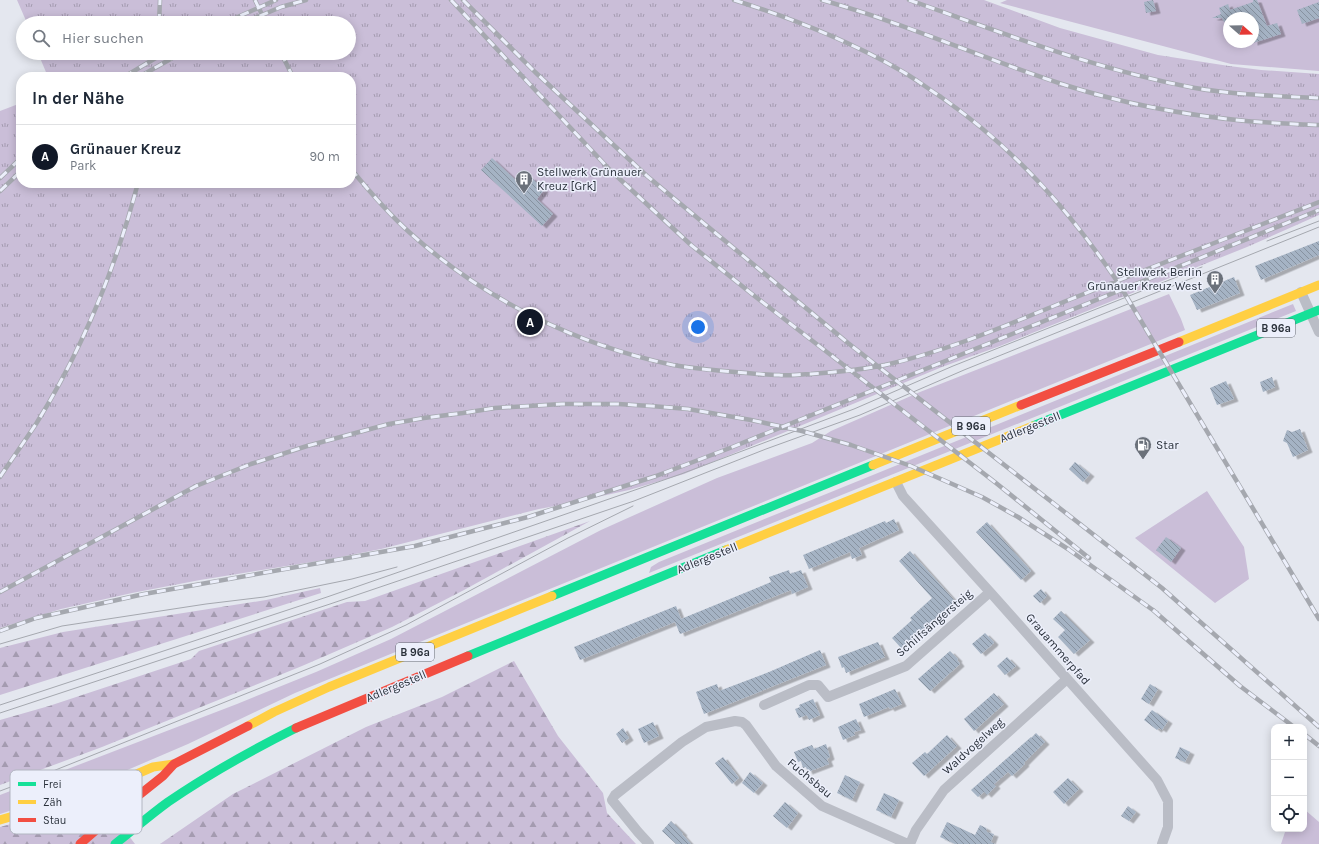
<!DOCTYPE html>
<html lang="de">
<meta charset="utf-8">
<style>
:root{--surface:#fff;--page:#f6f6f7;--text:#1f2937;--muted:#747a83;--line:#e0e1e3;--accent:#111827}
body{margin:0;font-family:Karla,sans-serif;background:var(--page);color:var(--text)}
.controls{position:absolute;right:12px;bottom:12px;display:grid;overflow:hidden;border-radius:8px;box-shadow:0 2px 10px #0003}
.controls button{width:36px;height:36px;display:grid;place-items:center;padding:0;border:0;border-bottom:1px solid var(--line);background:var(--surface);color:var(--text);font:20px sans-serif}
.compass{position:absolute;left:1223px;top:12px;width:36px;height:36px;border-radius:50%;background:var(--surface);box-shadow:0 2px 10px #0003;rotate:110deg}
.you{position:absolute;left:698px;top:327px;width:14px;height:14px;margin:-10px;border:3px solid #fff;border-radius:50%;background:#1a73e8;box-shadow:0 0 0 6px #1a73e833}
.badge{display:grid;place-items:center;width:26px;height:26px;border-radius:50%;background:var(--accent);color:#fff;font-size:13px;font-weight:700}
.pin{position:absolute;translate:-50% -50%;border:2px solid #fff;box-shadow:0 1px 4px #0006}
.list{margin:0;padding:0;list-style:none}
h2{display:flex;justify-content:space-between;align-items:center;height:52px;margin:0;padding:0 16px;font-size:17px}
h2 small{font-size:13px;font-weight:400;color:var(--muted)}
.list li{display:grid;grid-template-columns:26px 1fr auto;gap:12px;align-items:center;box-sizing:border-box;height:64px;padding:0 16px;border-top:1px solid var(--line)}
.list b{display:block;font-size:15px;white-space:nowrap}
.list p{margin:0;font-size:13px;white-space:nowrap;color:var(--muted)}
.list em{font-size:13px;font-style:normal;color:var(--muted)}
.icon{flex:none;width:22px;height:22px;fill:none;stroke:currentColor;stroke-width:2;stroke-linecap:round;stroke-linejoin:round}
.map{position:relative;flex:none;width:1319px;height:844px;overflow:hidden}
.search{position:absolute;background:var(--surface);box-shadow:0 2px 10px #0003;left:16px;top:16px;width:340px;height:44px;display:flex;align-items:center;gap:10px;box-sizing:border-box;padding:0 14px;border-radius:22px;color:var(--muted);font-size:15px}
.panel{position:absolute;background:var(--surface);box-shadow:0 2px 10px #0003;left:16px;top:72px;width:340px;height:116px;border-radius:16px}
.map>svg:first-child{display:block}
</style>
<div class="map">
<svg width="1319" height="844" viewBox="0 0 1319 844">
<defs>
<pattern id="forest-firs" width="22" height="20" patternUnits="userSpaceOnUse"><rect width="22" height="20" fill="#cabed8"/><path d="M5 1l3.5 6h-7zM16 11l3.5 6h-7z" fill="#a49bb0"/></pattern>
<pattern id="park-tufts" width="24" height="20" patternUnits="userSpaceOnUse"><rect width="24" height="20" fill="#cabed8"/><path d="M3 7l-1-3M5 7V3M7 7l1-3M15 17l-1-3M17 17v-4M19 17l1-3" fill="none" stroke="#a49bb0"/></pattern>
<pattern id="building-back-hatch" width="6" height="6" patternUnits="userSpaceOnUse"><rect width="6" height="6" fill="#a5b3c4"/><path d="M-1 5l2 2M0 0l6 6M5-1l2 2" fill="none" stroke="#8792a0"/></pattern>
<filter id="shadow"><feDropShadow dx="4.5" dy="2.5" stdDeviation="0" flood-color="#0004"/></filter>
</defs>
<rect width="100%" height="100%" fill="#e4e7ef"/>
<!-- green -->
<path fill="#cabed8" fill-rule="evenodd" d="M1007,0H1319V71L1231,64L1000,3ZM1229,18H1253V42H1229Z
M1169,294L1181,319L1185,330L295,693L188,744L104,780L0,814V795L237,704L316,672L391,639L601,530L717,478L812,443L831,431L920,392Z
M1293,304L1296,311L649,573L651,567L659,562Z
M1207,491L1244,547L1249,579L1215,603L1135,538Z
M1304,809L1319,822V844H1281L1286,829H1304Z"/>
<!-- forest -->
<path fill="url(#forest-firs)" d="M590,521L464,590L392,627L302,666L102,747L0,785V720L49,706L191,659L199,651L347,602L365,601Z
M320,588L321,593L0,695V648L63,632L266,600Z
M514,661L558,736L603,793L607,813L636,844H160L233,794L366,727L442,697Z
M101,799L135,844H0V827Z"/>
<!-- park -->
<path fill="url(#park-tufts)" d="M17,0H984L1060,28L1158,55L1229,66L1261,70L1319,74V215L1247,247L1000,346L942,367L684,474L629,490L566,504L539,509L381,549L330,559L200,580L132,593L61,609L0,628V111L21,103V183H351V77H48L38,53H349V23H27Z"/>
<!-- building -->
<path fill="url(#building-back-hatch)" filter="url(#shadow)" d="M1153,0L1156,11L1146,13L1144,2Z
M1253,0H1257L1267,26L1277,23L1281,34L1253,43V15L1246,18H1229V20L1224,22L1222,18H1212L1221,14L1219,8L1228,4L1230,10L1253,2Z
M1319,2V18L1302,24L1297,10Z
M492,158L523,187L531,177L544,190L537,199L553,214L542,226L481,170Z
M1319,241V255L1261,280L1255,266Z
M1234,277L1240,293L1197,310L1190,295Z
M1272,377L1275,387L1263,392L1260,382Z
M1226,381L1234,399L1217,405L1210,388Z
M1300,429L1308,450L1293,457L1287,443L1283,441L1287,430L1292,432Z
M1075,462L1090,474L1083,482L1069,469Z
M894,519L899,530L859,548L862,555L852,559L850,552L809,569L803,555L885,521L886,523Z
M987,522L1031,571L1021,580L976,532Z
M1166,537L1181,548L1171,562L1156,550Z
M910,551L955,601L902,649L892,638L912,620L910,618L932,598L899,561Z
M789,570L790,574L801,570L808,587L792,594L791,590L680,634L675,622L580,660L574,647L676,606L681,619L771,582L769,577Z
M1041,589L1047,596L1040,603L1033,596Z
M1061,611L1090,640L1074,654L1058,637L1065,630L1053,619Z
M985,633L994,642L993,644L981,654L972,644Z
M878,642L885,657L846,673L844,667L842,668L838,657Z
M820,650L826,665L704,714L696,692L717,684L719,691L769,672Z
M950,651L958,659L957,660L960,664L930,691L918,679Z
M1007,657L1016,666L1005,675L997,666Z
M1150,684L1158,689L1149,704L1141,699Z
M895,689L902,704L890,709L889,707L864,717L859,704Z
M994,693L1004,704L974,731L964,719Z
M813,699L820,715L809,720L807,715L799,718L795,709L800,707L799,705Z
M1152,710L1168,721L1162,730L1159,728L1157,730L1144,720Z
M856,719L861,730L854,732L855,735L843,740L838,727Z
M653,722L659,736L644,743L638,729Z
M623,728L629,738L622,743L616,734Z
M1036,733L1045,742L1024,763L1025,764L1012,776L1008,772L994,784L996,786L987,795L984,792L978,797L971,790L1031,737V738Z
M947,735L957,746L924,776L912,763L925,752L927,754Z
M826,744L830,757L827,759L829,764L808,772L806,767L803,768L801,761L798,762L794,752L812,745L814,749Z
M1180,747L1190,752L1185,762L1175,758Z
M723,757L739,778L732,784L715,763Z
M750,772L763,783L754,793L742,783Z
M845,775L860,782L852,800L837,793Z
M1068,778L1079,789L1064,804L1053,792Z
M884,793L899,800L891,817L876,810Z
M785,802L798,813L787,828L773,816Z
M1128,806L1136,812L1129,821L1121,816Z
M671,821L683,833L682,834L691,844H676L662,831Z
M947,822L975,835L980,825L986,828L987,832L994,834L991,842L995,844H955L940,837Z"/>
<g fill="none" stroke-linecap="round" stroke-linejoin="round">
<!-- street -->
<path stroke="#babdc6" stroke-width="10" d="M1301,292L1319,332
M896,482L903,496L990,592L1157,780L1168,801V827L1162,844
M764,705L809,685H818L828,697L906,666L990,592
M649,844L638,832L612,800L615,795L682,742L706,727L735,721L742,722L746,725L776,766L822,806L908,844
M910,844L916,830L944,790L1067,679"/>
<!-- fast -->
<path stroke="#16e098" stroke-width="9" d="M1033,426L1319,310
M552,596L873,465
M468,656L726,550
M115,844C133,830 150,815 168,802C209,774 252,750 296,728"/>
<!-- slow -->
<path stroke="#ffcf43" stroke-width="9" d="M1179,342L1319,285
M873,465L1021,405
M726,550L1033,426
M248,726L274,712L329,687L552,596
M0,820L95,792L153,767L174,764"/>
<!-- jam -->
<path stroke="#f24e42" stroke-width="9" d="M1021,405L1179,342
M296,728L468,656
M80,844L104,823L163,776L174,764L248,726"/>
<!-- tram -->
<path stroke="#a5a8af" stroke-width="1" d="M1267,241L1319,221
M0,644L62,626L206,604L264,597L352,579L397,567
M0,705L327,597L681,474L854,409L953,366L1202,267
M0,713L330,604L634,501L766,449L860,415L964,370L1319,227
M0,791L43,775L320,664L406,625L568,538L633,506"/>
<!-- rail casing -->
<g stroke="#a5a8af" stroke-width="4.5">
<path id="rail" d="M255,0L266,23
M451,0L610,170L691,245L752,294L996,483L1089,558
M463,0L535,72L647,176L848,343L1162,588L1319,727
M734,0C791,18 847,40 898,69C913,77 927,88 941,97C1014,148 1070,211 1119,284L1319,619
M822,0C905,23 983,59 1065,85C1124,104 1185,115 1246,121C1270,123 1295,124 1319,125
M909,0C1003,33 1097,70 1195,88C1236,95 1278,96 1319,98
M159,23L160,0
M224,23L276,0
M243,23L281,7L306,0
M281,53L293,77
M124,77L164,53
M139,77L181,53
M351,169C369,191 388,213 409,232C482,298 576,345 673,365C697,369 722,371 747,373C758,374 768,375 779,375C790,376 800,374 811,374C836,372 861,370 885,365C948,351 1007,325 1066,301C1150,268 1235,235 1319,202
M0,178L21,158
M0,191L21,171
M0,477C12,459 24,442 36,424C82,350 116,267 138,183
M0,592L196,486L251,464L307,446L389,424L424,418L463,413L495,408L562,404H618L651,406L688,409L751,420L802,431L851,445L911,466L982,497L1018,517L1068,549L1157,613
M1153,610L1240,686L1294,727
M0,631L36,618L144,594L415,546L528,517L656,476L730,448L1319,210
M1304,734L1319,746"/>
</g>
<!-- rail -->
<use href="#rail" stroke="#eceffb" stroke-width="3" stroke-dasharray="9" stroke-linecap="butt"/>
</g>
<!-- icons -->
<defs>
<g id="building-pin" transform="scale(0.9)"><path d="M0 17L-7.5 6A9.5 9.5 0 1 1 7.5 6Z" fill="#6b717a" stroke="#eceffb"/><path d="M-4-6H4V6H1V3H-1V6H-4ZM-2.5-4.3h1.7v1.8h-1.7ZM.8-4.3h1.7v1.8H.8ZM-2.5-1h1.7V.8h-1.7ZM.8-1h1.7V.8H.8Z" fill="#fff"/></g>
<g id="fuel-pin" transform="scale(0.9)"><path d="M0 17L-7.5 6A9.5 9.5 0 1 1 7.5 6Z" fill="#6b717a" stroke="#eceffb"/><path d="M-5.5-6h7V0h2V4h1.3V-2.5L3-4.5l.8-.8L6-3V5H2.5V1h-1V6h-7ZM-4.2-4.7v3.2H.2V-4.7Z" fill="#fff"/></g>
</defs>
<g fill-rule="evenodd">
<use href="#building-pin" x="524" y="179"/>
<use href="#building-pin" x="1215" y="279"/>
<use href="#fuel-pin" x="1143" y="445"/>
</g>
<g text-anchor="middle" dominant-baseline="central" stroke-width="3" stroke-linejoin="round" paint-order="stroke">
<!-- shield labels -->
<g fill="#eceffb" stroke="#646a75" stroke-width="1">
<rect x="1257" y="319" width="38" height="18" rx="3"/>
<rect x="952" y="417" width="38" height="18" rx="3"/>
<rect x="396" y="643" width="38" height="18" rx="3"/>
</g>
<g font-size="11" font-weight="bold" fill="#2a313b">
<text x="1276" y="328">B 96a</text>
<text x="971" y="426">B 96a</text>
<text x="415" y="652">B 96a</text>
</g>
<!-- poi labels -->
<g font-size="12" fill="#2a313b" stroke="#eceffb" text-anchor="start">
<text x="537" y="172">Stellwerk Grünauer<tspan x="537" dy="14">Kreuz [Grk]</tspan></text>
<text x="1202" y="272" text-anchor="end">Stellwerk Berlin<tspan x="1202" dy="14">Grünauer Kreuz West</tspan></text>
<text x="1156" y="445">Star</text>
</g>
<!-- street labels -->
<g font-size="12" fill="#2a313b" stroke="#eceffb">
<text transform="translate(1030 427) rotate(-22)">Adlergestell</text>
<text transform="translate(707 558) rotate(-22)">Adlergestell</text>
<text transform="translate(934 623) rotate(-41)">Schilfsängersteig</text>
<text transform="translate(1058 649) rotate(49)">Grauammerpfad</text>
<text transform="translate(396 686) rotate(-23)">Adlergestell</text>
<text transform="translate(973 746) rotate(-42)">Waldvogelweg</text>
<text transform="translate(810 778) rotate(40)">Fuchsbau</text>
</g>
</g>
<!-- legend -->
<rect x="10" y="770" width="132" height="64" rx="6" fill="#eceffb" stroke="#b2b6c1" stroke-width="1"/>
<rect x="18" y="782" width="18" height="4" fill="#16e098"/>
<rect x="18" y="800" width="18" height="4" fill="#ffcf43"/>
<rect x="18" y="818" width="18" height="4" fill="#f24e42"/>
<g font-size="11" fill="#2a313b">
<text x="43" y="788">Frei</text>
<text x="43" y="806">Zäh</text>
<text x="43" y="824">Stau</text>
</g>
</svg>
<div class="controls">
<button>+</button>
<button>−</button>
<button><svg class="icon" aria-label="locate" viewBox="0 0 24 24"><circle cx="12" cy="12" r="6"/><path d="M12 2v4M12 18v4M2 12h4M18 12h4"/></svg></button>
</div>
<svg class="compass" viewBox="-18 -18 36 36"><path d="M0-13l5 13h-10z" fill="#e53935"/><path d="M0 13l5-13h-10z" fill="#747a83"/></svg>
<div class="you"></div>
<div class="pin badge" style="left:530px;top:322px">A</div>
<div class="search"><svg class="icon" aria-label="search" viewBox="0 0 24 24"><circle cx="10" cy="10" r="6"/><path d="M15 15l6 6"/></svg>Hier suchen</div>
<section class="panel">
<h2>In der Nähe<small></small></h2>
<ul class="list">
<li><span class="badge">A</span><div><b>Grünauer Kreuz</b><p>Park</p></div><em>90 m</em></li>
</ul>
</section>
</div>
